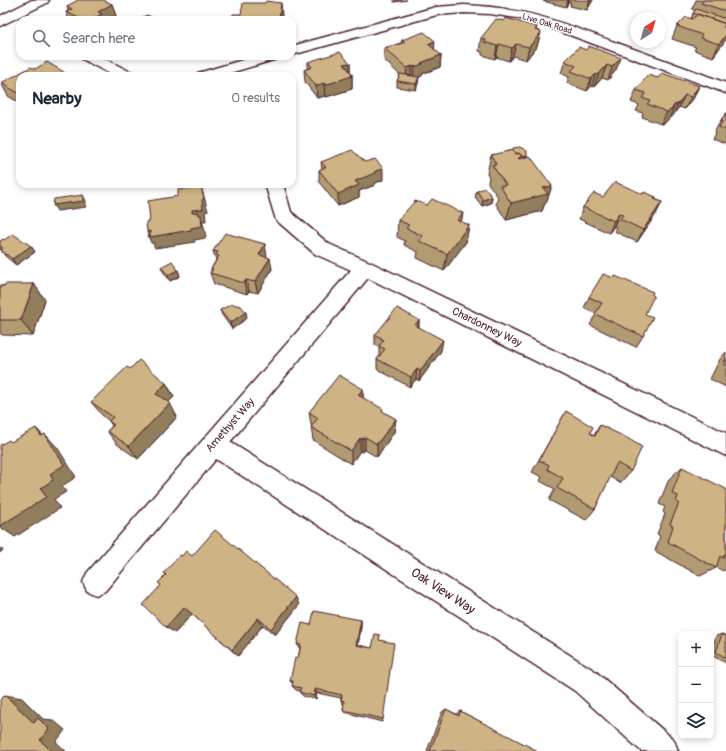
<!DOCTYPE html>
<meta charset="utf-8">
<style>
:root{--surface:#fff;--page:#f2f2f3;--text:#1f2937;--muted:#747a83;--line:#e0e1e3}
body{margin:0;font-family:Pangolin,sans-serif;background:var(--page);color:var(--text)}
.controls{position:absolute;right:12px;bottom:12px;display:grid;overflow:hidden;border-radius:8px;box-shadow:0 2px 6px #0003}
.controls button{width:36px;height:36px;display:grid;place-items:center;padding:0;border:0;border-bottom:1px solid var(--line);background:var(--surface);color:var(--text);font:20px sans-serif}
.compass{position:absolute;left:630px;top:12px;width:36px;height:36px;border-radius:50%;background:var(--surface);box-shadow:0 2px 6px #0003;rotate:37deg}
.list{margin:0;padding:0;list-style:none}
h2{display:flex;justify-content:space-between;align-items:center;height:52px;margin:0;padding:0 16px;font-size:17px}
h2 small{font-size:13px;font-weight:400;color:var(--muted)}
.icon{flex:none;width:22px;height:22px;fill:none;stroke:currentColor;stroke-width:2;stroke-linecap:round;stroke-linejoin:round}
.map{position:relative;flex:none;width:726px;height:751px;overflow:hidden}
.search{position:absolute;background:var(--surface);box-shadow:0 2px 6px #0003;left:16px;top:16px;width:280px;height:44px;display:flex;align-items:center;gap:10px;box-sizing:border-box;padding:0 14px;border-radius:12px;color:var(--muted);font-size:15px}
.panel{position:absolute;background:var(--surface);box-shadow:0 2px 6px #0003;left:16px;top:72px;width:280px;height:116px;border-radius:12px}
.map>svg:first-child{display:block}
</style>
<div class="map">
<svg width="726" height="751" viewBox="0 0 726 751">
<rect width="100%" height="100%" fill="#fff"/>
<filter id="ink" filterUnits="userSpaceOnUse"><feTurbulence type="fractalNoise" baseFrequency=".025" numOctaves="2"/><feDisplacementMap in="SourceGraphic" scale="8" xChannelSelector="R" yChannelSelector="G"/><feConvolveMatrix kernelMatrix="1 2 1 2 8 2 1 2 1" color-interpolation-filters="sRGB"/></filter>
<g filter="url(#ink)">
<g fill="none" stroke-linecap="round" stroke-linejoin="round">
<!-- minor casing -->
<g stroke="#4a1f2b" stroke-width="3">
<path id="minor" d="M32,0H49L47,3L0,26V16Z
M464,5C523,7 563,23 617,43C653,56 690,69 726,83V93L540,24L517,18L490,14L464,13L437,15L292,55V46L436,7Z
M80,56H99L129,71L135,73L138,76H114L82,59Z
M256,56H279L277,59L220,76H195L198,73Z
M265,184H283L291,212L329,244L372,263L726,433V456L368,278L230,442L595,671L674,740L678,751H641L575,691L216,459L105,591L96,595L87,591L83,582L87,573L351,270L315,254L276,220Z"/>
</g>
<!-- minor -->
<use href="#minor" fill="#fff" fill-rule="evenodd"/>
</g>
<!-- wall -->
<path fill="#b19b72" stroke="#4a1f2b" d="M543,0H593L587,10L570,6L571,3H568L566,7L543,1Z
M696,0H726V39L724,42L713,57L694,50L696,47L672,39L677,26L691,19L693,13L695,11L692,9Z
M112,4L116,16L109,20H69L66,12L68,11L67,6Z
M504,21L537,27L536,30L541,32L537,46L526,60L513,56L509,61L496,57L495,59L482,55V52L479,51L481,38Z
M402,40L434,49L441,55L440,67L422,74V76L419,77L418,83L416,90L397,87V81L400,75L384,60V48L401,43Z
M586,50L616,70L608,80L602,78L594,87L592,86L587,91L567,83L569,77L561,73L565,61Z
M308,62L350,63V72L352,74V89L326,97L325,96L317,98L305,82L304,70L308,68Z
M35,69L20,76V103L8,96L1,83Z
M658,78L699,86L693,99L685,109L679,107L672,117H670L665,123L661,124L642,117L643,113L636,111L639,105L631,102L636,90Z
M726,113V143L725,144L712,139L715,133H714L721,120Z
M491,155H527L526,157L552,186L546,203H545L542,211L506,220L496,204L498,197L488,183L489,177L487,173Z
M321,162L383,180L375,183V185L359,191V197L338,206L319,182V170L322,169Z
M477,191L492,197L491,203L482,206L475,197Z
M643,194L656,197L655,199L662,202L656,214L637,242L614,231L616,227L614,226L609,233L579,219L583,207L603,197Z
M398,220L461,222L469,225L466,242L444,271L417,258L418,252L404,245L405,241L397,237Z
M0,241L31,246L35,252L16,265L5,256L1,250L0,249Z
M213,251L267,256L266,257L272,269L258,293L249,291L247,294L214,284L210,273L211,271V269L216,260Z
M161,267L178,270L180,276L170,281L164,273Z
M34,284L45,300L33,336L2,335L0,333V286Z
M589,297L645,314L643,336L636,347L590,325L596,314L584,308Z
M220,310L247,318L232,329L222,315Z
M419,320V327L441,351L419,381L416,379L410,387L377,369V359L379,357V347L375,345V335Z
M726,352V387L710,379L720,359Z
M130,369L166,383L174,397L168,402L177,417L138,459L117,444L107,431L112,426L109,421L102,415L91,402Z
M363,389V398L383,412L396,419L394,432L377,457L365,450L362,452L360,451L351,464L313,440L311,427L312,426L311,425L309,412Z
M566,411L590,433L594,435L600,425L631,471L620,483L610,477L595,509L586,520L549,500L555,489L540,481L542,477L532,472Z
M682,467L726,500V569L723,571L716,567V568L700,576L655,551L660,536L657,534L665,514L663,512L665,507L659,504L669,479Z
M182,556H192L299,605L275,635L263,625L238,656L192,614L175,633Z
M361,620V627L358,645L372,648L379,640L383,719L382,722L344,712L343,710L344,704L342,703L341,700V698L317,693L316,699L303,696L299,692L300,691L296,690L292,686L293,684L290,681L298,658L300,649L297,644L311,625Z
M722,634L726,636V663L711,655V652L716,636Z
M446,709L456,714L460,711L536,751H427L442,712Z"/>
<!-- shaded-wall -->
<path fill="#907e5c" stroke="#4a1f2b" d="M394,0H407L394,2Z
M568,0H569L566,7Z
M590,0H593L587,10Z
M281,3L282,15V20H279Z
M112,4L116,16L109,20H91L98,12Z
M541,32L537,46L526,60L529,47Z
M726,35V39L724,42L713,57L719,44Z
M435,41L434,53L428,44Z
M499,44L496,57L495,59L497,46Z
M516,44L513,56L509,61L512,48Z
M441,55L440,67L422,74V76L419,77L418,83L416,90V84L413,80L414,67L421,63Z
M621,58L616,70L608,80L612,67Z
M350,63V75L344,64Z
M607,65L602,78L594,87L598,75Z
M412,66L411,78L406,80L407,68Z
M352,74V89L326,97L325,85Z
M596,74L592,86L587,91L591,79Z
M324,83L325,96L317,98L316,86Z
M699,86L693,99L685,109L691,97Z
M685,95L679,107L672,117L677,105Z
M675,104L670,117L665,123L661,124L667,112Z
M527,155L525,162L513,176L518,158L519,157Z
M383,168V180L375,183V185L359,191V197L338,206V194L355,181L374,172Z
M201,186L208,211L205,212L206,221H202L204,227L206,238L194,240L195,242L155,248L153,243H151L147,232L191,228L192,213V210L202,200Z
M552,186L546,203H545L542,211L506,220L511,203L543,188Z
M83,195L86,201V207L57,211L53,205Z
M492,197L491,203L482,206L483,200Z
M662,202L656,214L637,242L643,230Z
M463,213L460,230L457,220Z
M619,214L614,226L609,233L614,221Z
M469,225L466,242L444,271L447,254Z
M265,244L267,256L261,266L259,255Z
M31,246L35,252L16,265L12,259Z
M270,258L272,269L258,293L255,282Z
M178,270L180,276L170,281L168,275Z
M246,280L249,291L247,294L244,283Z
M34,284L45,300L33,336L21,320Z
M246,312L247,318L232,329L230,323Z
M419,320L418,331L415,325Z
M443,340L441,351L419,381L420,371Z
M417,369L416,379L410,387L411,377Z
M166,383L174,397L163,408L156,394Z
M363,389V403L358,395Z
M170,403L177,417L138,459L129,446Z
M396,419L394,432L377,457V444Z
M36,428L48,441L41,436Z
M45,434L57,447L76,477L62,486L66,492L54,499L60,508L15,537L0,527L41,488L50,474Z
M365,437V450L362,452V439Z
M360,438V451L351,464V451Z
M0,548L3,550L0,553Z
M296,597L299,605L275,635L271,629Z
M184,607L192,614L175,633L166,627Z
M258,618L263,625L238,656L232,650Z
M361,620V627L357,651L356,645Z
M315,689L317,693L316,699L314,696Z
M5,695L22,698L43,719L53,720L65,730L56,742L66,751H51L40,740L34,723Z"/>
<!-- building -->
<path fill="#ceb484" stroke="#4a1f2b" d="M78,0H103L112,4L98,12L102,14L91,20H83L66,12L72,9L67,6Z
M704,0H726V11L701,3Z
M266,1L281,3L279,20H232L233,14H241L243,3H265Z
M696,9L726,19V24L693,13Z
M698,14L726,24L723,27L726,28V35L719,44L700,38L702,35L677,26L686,17L692,19Z
M147,15L158,20H136Z
M506,18L537,27L535,30L541,32L540,34L529,47L516,44L512,48L499,44L497,46L484,42L486,40L481,38L496,19L504,21Z
M424,32L435,41L428,44L441,55L421,63L423,64L414,67L412,66L407,68L384,48L403,43L405,42L402,40Z
M589,46L621,58L612,67L607,65L598,75L596,74L591,79L571,71L576,66L565,61L579,47L586,50Z
M340,52L350,63L344,64L352,74L351,75L352,76L325,85L324,83L316,86L304,70L312,67L308,62Z
M47,62L67,74L64,76H20V94L1,83L31,67L35,69Z
M662,73L699,86L691,97L685,95L677,105L675,104L671,110L667,112L647,104L650,101L642,98L646,93L636,90L648,75L658,78Z
M400,74L419,77L416,84L397,81Z
M726,113V130L719,127L723,121L721,120Z
M520,147L527,151V155L522,156L519,153L515,154L513,151V148Z
M352,150L365,162L375,159L383,168L374,172L375,173L355,181L359,185L338,194L319,170L326,167L321,162Z
M513,150L515,154L519,153L522,157L518,158L519,159L530,156L552,186L543,188L548,194L511,203L500,186L506,185L492,165L496,164L491,155Z
M615,182L643,194L644,192L656,197L654,199L662,202L643,230L620,219L623,215L619,214L614,221L583,207L594,193L603,197Z
M201,186L204,199L202,200L203,209L192,210V213L198,212L199,215H201L202,226L191,228V230L150,237V231L147,232L146,222L150,221L148,201L178,196V190Z
M485,188L492,197L483,200L477,191Z
M83,195V201L53,205L54,199Z
M432,199L463,213L457,220L469,225L447,254L419,241L423,236L406,228L409,225L398,220L415,201L427,205Z
M225,233L265,244L259,255L270,258L255,282L246,280L244,283L210,273L213,269H211L219,256L216,255L218,252L213,251Z
M13,234L31,246L12,259L1,250L3,248L0,246V241L3,239L4,240Z
M172,261L178,270L168,275L161,267Z
M603,274L614,278L615,276L653,292L652,294L654,296L645,314L653,317L643,336L595,314L602,303L589,297Z
M5,284H34L21,320H0V286H4Z
M232,304L241,306L246,312L230,323L220,310Z
M397,308L419,320L415,325L443,340L420,371L417,369L411,377L377,359L385,349L379,346L384,340L381,339L382,338L375,335Z
M726,359V366L723,364Z
M139,360L166,383L156,394L170,403L129,446L107,431L114,425L109,421L113,417L91,402L127,367L130,369Z
M339,375L363,389L358,395L383,409L382,411L396,419L377,444L365,437L362,439L360,438L351,451L311,427L318,418L309,412Z
M566,411L593,427L590,433L595,436L600,425L627,438L642,447L631,471L617,463L595,509L557,488L563,478L547,469L549,465L539,460Z
M36,428L41,436L45,434L64,465L50,474L53,480L41,488L46,497L0,526V445L9,440L11,442Z
M682,467L726,489V555L724,554L723,558L720,556L716,568L668,542L673,526L670,524L679,503L676,502L678,496L672,493Z
M215,530L296,597L271,629L258,618L232,650L184,607L166,627L143,605L161,585L158,583L166,575L164,573L180,555L182,556L186,551L192,556Z
M314,611L361,620L356,645L372,648L375,634L380,635L379,640L394,643L383,719L343,710L344,701L341,700L342,695L315,689L314,696L299,692L301,688L292,686L293,681H290L295,658H298L301,645L297,644L302,623L311,625Z
M722,634L726,636V658L716,652Z
M5,695L34,723L38,718L49,729L40,740L51,751H0V700Z
M446,709L459,716L460,711L536,750V751H430Z"/>
</g>
<g text-anchor="middle" dominant-baseline="central" stroke-width="3" stroke-linejoin="round" paint-order="stroke">
<!-- far-street labels -->
<g font-size="9" fill="#4a1f2b" stroke="#fff">
<text transform="translate(547 24) rotate(17)">Live Oak Road</text>
</g>
<!-- street labels -->
<g font-size="11" fill="#4a1f2b" stroke="#fff">
<text transform="translate(487 327) rotate(26)">Chardonney Way</text>
<text transform="translate(230 425) rotate(-49)">Amethyst Way</text>
</g>
<!-- near-street labels -->
<g font-size="13" fill="#4a1f2b" stroke="#fff">
<text transform="translate(443 591) rotate(33)">Oak View Way</text>
</g>
</g>
</svg>
<div class="controls">
<button>+</button>
<button>−</button>
<button><svg class="icon" aria-label="layers" viewBox="0 0 24 24"><path d="M12 4l9 5-9 5-9-5zM3 14l9 5 9-5"/></svg></button>
</div>
<svg class="compass" viewBox="-18 -18 36 36"><path d="M0-13l5 13h-10z" fill="#e53935"/><path d="M0 13l5-13h-10z" fill="#747a83"/></svg>
<div class="search"><svg class="icon" aria-label="search" viewBox="0 0 24 24"><circle cx="10" cy="10" r="6"/><path d="M15 15l6 6"/></svg>Search here</div>
<section class="panel">
<h2>Nearby<small>0 results</small></h2>
<ul class="list">
</ul>
</section>
</div>
